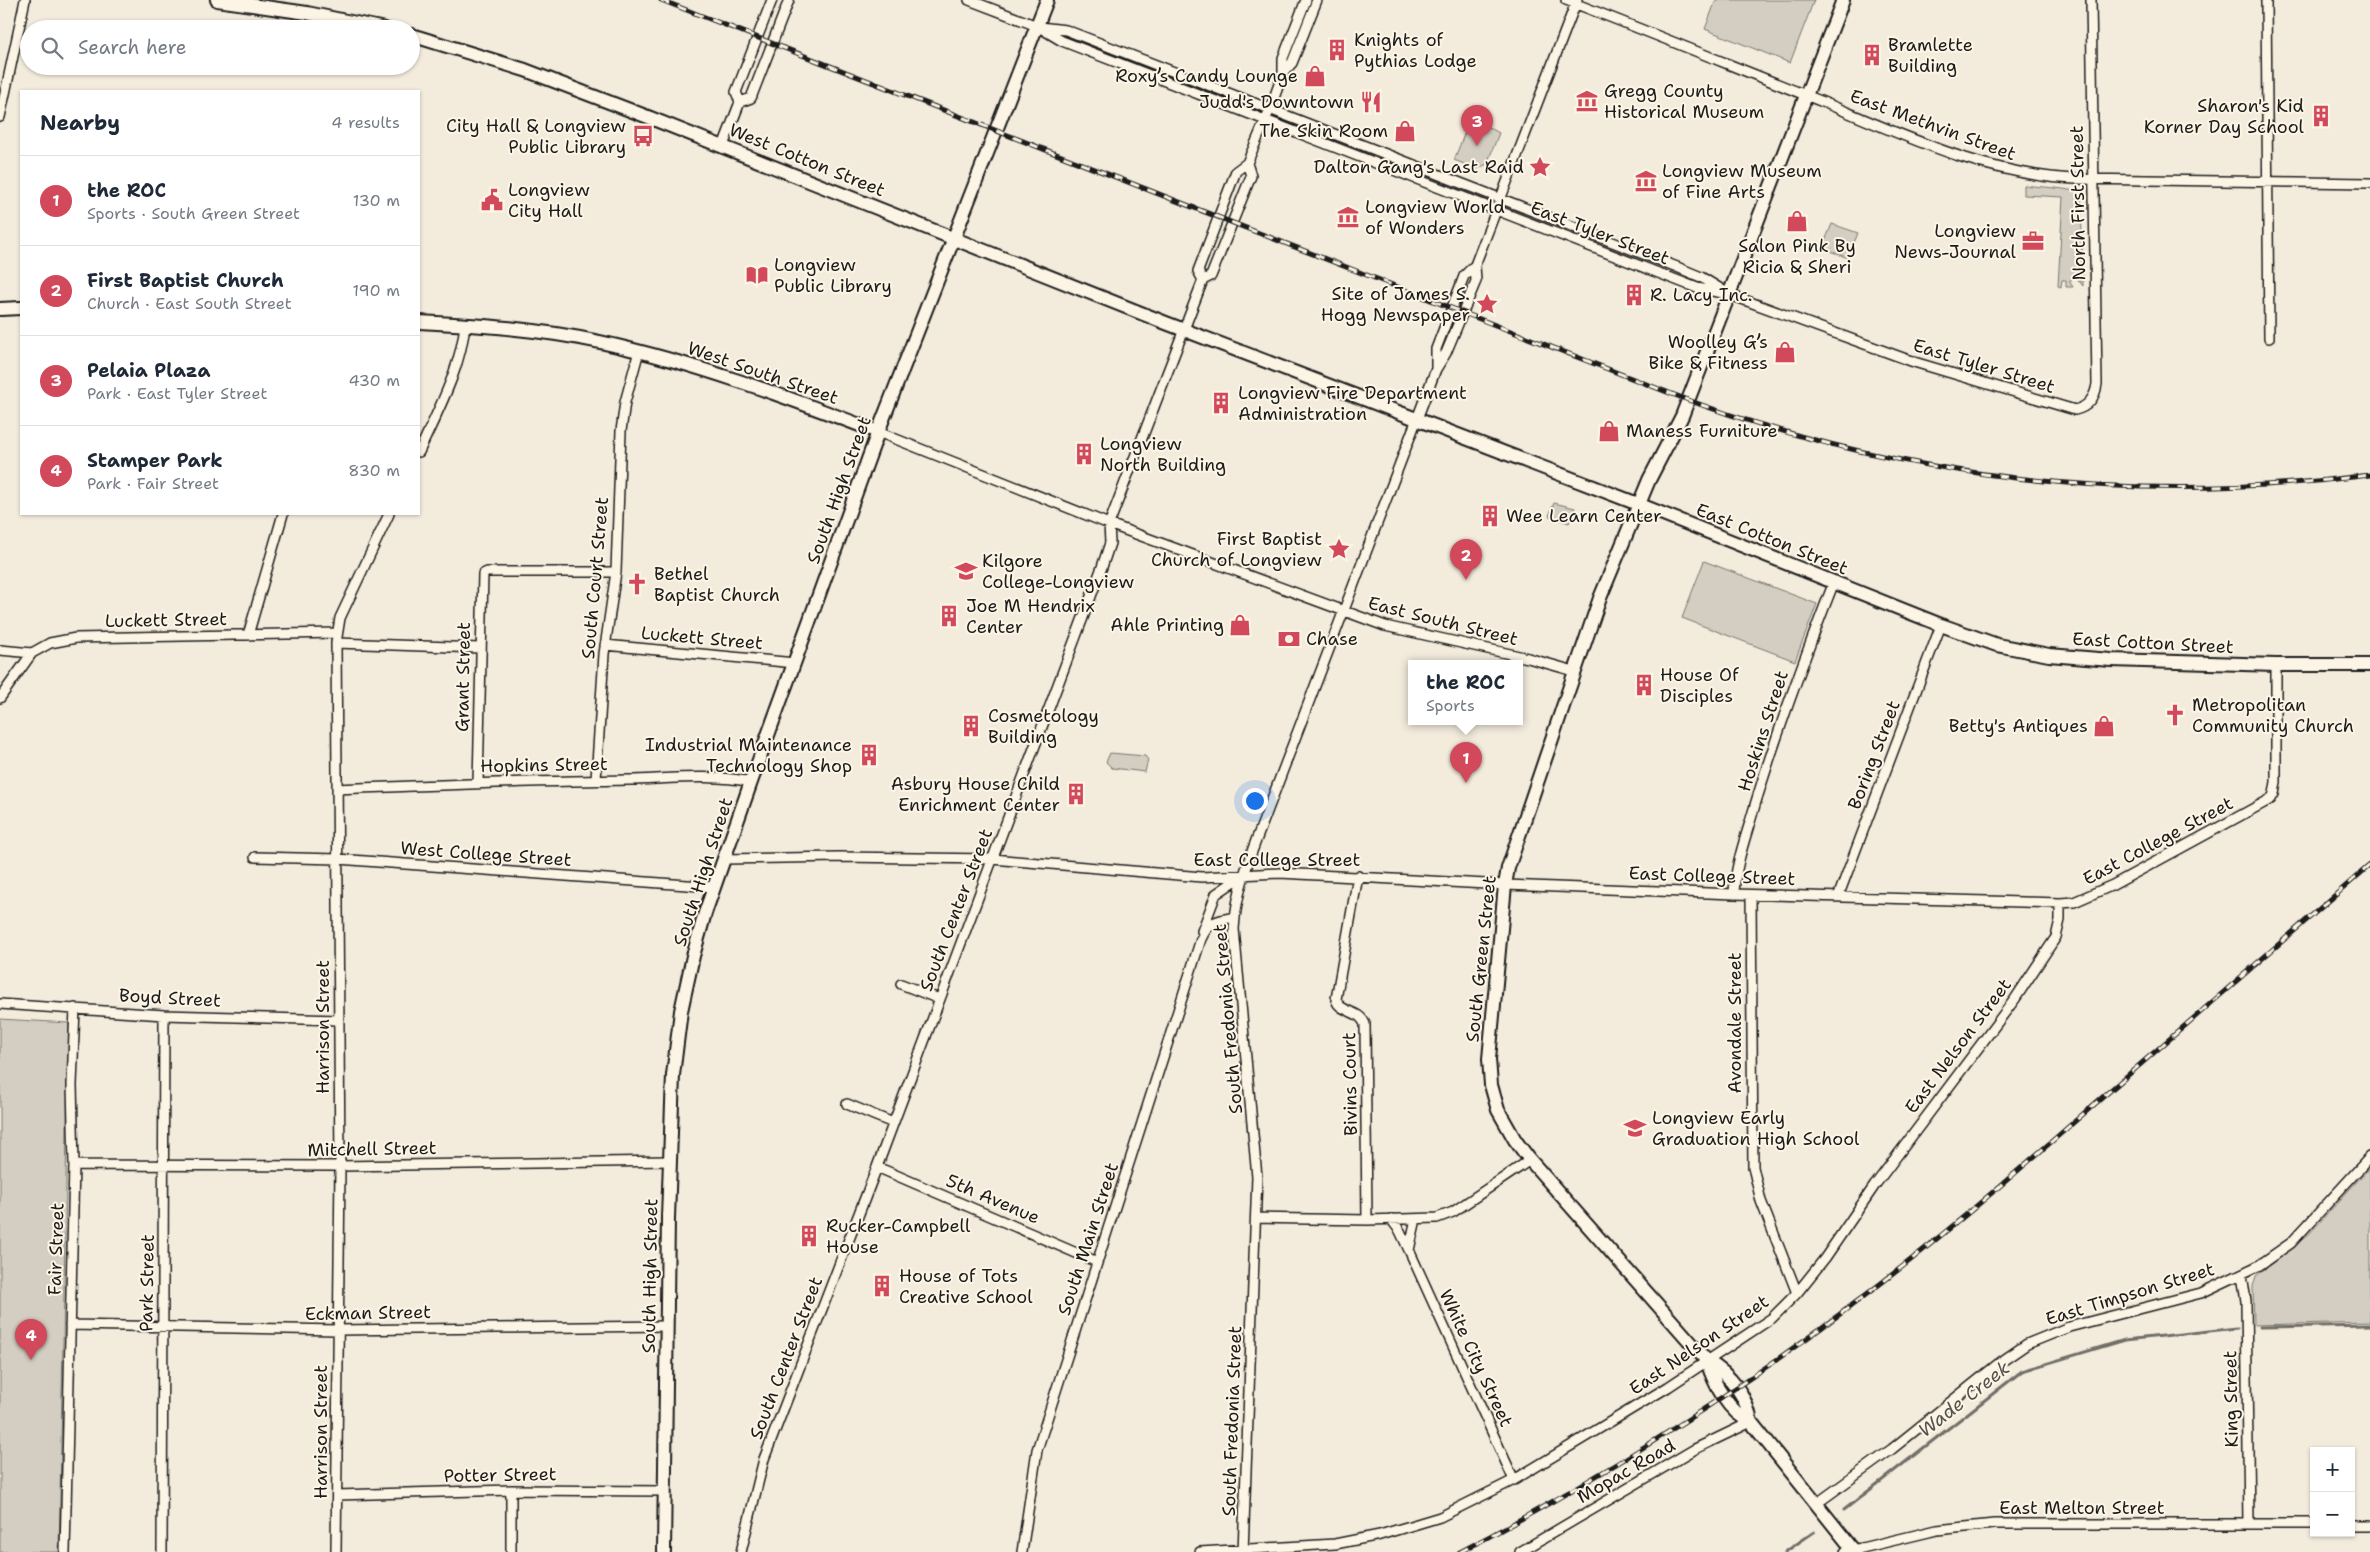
<!DOCTYPE html>
<meta charset="utf-8">
<style>
:root{--surface:#fff;--page:#f6f6f7;--text:#1f2937;--muted:#747a83;--line:#e0e1e3;--accent:#d1495b}
body{margin:0;font-family:"Shantell Sans",sans-serif;background:var(--page);color:var(--text)}
.controls{position:absolute;right:15px;bottom:15px;display:grid;overflow:hidden;border-radius:0px;box-shadow:0 1px 4px #0004}
.controls button{width:45px;height:45px;display:grid;place-items:center;padding:0;border:0;border-bottom:1px solid var(--line);background:var(--surface);color:var(--text);font:25px sans-serif}
.you{position:absolute;left:1254px;top:800px;width:18px;height:18px;margin:-12px;border:4px solid #fff;border-radius:50%;background:#1a73e8;box-shadow:0 0 0 8px #1a73e833}
.badge{display:grid;place-items:center;width:32px;height:32px;border-radius:50%;background:var(--accent);color:#fff;font-size:16px;font-weight:700}
.pin{position:absolute;translate:-50% -41px;filter:drop-shadow(0 1px 2px #0008)}
.pin::after{content:'';position:absolute;top:26px;width:18px;height:15px;background:inherit;clip-path:polygon(0 0,100% 0,50% 100%)}
.popup{position:absolute;left:1408px;top:660px;width:115px;height:65px;box-sizing:border-box;display:grid;place-content:center;border-radius:0px;background:var(--surface);filter:drop-shadow(0 1px 4px #0005);font-size:16px;white-space:nowrap;color:var(--muted)}
.popup b{font-size:19px;color:var(--text)}
.popup::after{content:'';position:absolute;left:50%;top:100%;margin-left:-10px;border:10px solid transparent;border-top-color:var(--surface)}
.list{margin:0;padding:0;list-style:none}
h2{display:flex;justify-content:space-between;align-items:center;height:65px;margin:0;padding:0 20px;font-size:21px}
h2 small{font-size:16px;font-weight:400;color:var(--muted)}
.list li{display:grid;grid-template-columns:32px 1fr auto;gap:15px;align-items:center;box-sizing:border-box;height:90px;padding:0 20px;border-top:1px solid var(--line)}
.list b{display:block;font-size:19px;white-space:nowrap}
.list p{margin:0;font-size:16px;white-space:nowrap;color:var(--muted)}
.list em{font-size:16px;font-style:normal;color:var(--muted)}
.icon{flex:none;width:28px;height:28px;fill:none;stroke:currentColor;stroke-width:2;stroke-linecap:round;stroke-linejoin:round}
.map{position:relative;flex:none;width:2370px;height:1552px;overflow:hidden}
.search{position:absolute;background:var(--surface);box-shadow:0 1px 4px #0004;left:20px;top:20px;width:400px;height:55px;display:flex;align-items:center;gap:12px;box-sizing:border-box;padding:0 18px;border-radius:28px;color:var(--muted);font-size:19px}
.panel{position:absolute;background:var(--surface);box-shadow:0 1px 4px #0004;left:20px;top:90px;width:400px;height:425px;border-radius:0px}
.map>svg:first-child{display:block}
</style>
<div class="map">
<svg width="2370" height="1552" viewBox="0 0 2370 1552">
<rect width="100%" height="100%" fill="#f3ecdd"/>
<filter id="ink" filterUnits="userSpaceOnUse"><feTurbulence type="fractalNoise" baseFrequency=".02" numOctaves="2"/><feDisplacementMap in="SourceGraphic" scale="10" xChannelSelector="R" yChannelSelector="G"/><feConvolveMatrix kernelMatrix="1 2 1 2 8 2 1 2 1" color-interpolation-filters="sRGB"/></filter>
<g filter="url(#ink)">
<!-- green -->
<path fill="#d3cec1" stroke="#78756e" d="M1716,0H1814L1790,63L1705,29Z
M1478,121L1499,133L1487,164L1477,169L1454,160L1469,122L1477,125Z
M2024,185C2036,187 2075,188 2081,194L2083,286L2076,277L2069,281L2073,287H2066V280H2062L2061,287L2058,286L2063,197L2024,195Z
M1832,224L1858,233L1848,258L1822,248Z
M1554,503L1575,508L1569,523L1549,516Z
M1704,561L1817,604L1795,661L1682,618Z
M1110,753L1145,756L1148,760L1145,772L1112,768L1106,762Z
M0,1019L69,1023L59,1552H0Z
M2370,1167V1322L2254,1325L2253,1286L2256,1276L2309,1234Z"/>
<g fill="none" stroke-linecap="round" stroke-linejoin="round">
<!-- stream -->
<path stroke="#716e68" stroke-width="3" d="M2260,1327L2370,1325
M1844,1510L2022,1371L2125,1340L2237,1328
M1785,1552L1814,1532"/>
<!-- street casing -->
<g stroke="#1c1c1c" stroke-width="12">
<path id="street" d="M969,0L1037,26L1062,41L1697,288L1728,294L1914,362L2075,410C2088,407 2095,398 2097,384L2091,0
M1566,0C1652,33 1737,68 1823,102C1905,136 1986,175 2075,179L2370,183
M2266,0L2269,338
M1040,27L1066,30L1677,267L1701,277L1724,291
M1283,73L1292,63L1317,0
M740,102L751,98L789,0
M0,117L25,0
M723,146L740,102L736,92L772,0
M1203,280L1198,271L1236,171L1247,163L1270,109L1283,73V58L1306,0
M1436,368V349L1461,284L1464,276L1475,265
M878,432L1109,524L1385,626L1528,658L1574,671
M419,452C437,412 461,369 465,324
M248,635L283,514
M336,643L480,648
M605,645L795,663
M0,650L32,653L50,643L76,638L337,633
M0,698L32,653
M596,780L604,654L616,572L621,431L625,402L639,351
M478,783L483,574L487,572H616
M337,789C435,785 532,781 630,780C668,779 714,774 751,782
M255,857L338,859L714,887
M724,859L839,857L993,859L1202,877L1280,873L1505,885L1734,894L2060,903L2074,902L2113,885L2271,799L2274,794L2276,782V665
M1358,876L1336,999C1339,1013 1359,1009 1365,1024L1367,1220
M1734,894C1735,864 1747,834 1755,805C1778,729 1805,656 1834,582
M1751,895L1753,1167L1761,1201L1797,1293
M1838,897L1941,625
M1202,931L1216,894L1242,876
M901,984L939,999
M0,1004L164,1015L339,1020
M847,1104L893,1123
M74,1165L340,1166L670,1161
M877,1167L1097,1262
M1257,1218L1367,1220L1437,1218L1453,1212L1530,1160
M1391,1219L1400,1231L1409,1250L1416,1219
M1409,1250L1514,1480
M2242,1275L2246,1301L2249,1524
M70,1325L338,1330L667,1326
M337,1495L511,1490L665,1491
M1816,1504L1892,1449L1998,1364L2027,1344L2069,1327L2201,1293L2258,1266L2291,1243L2370,1157
M2351,1524H2370
M65,1552L74,1165L72,1085L75,1008
M162,1552L164,1015
M336,1552L340,1166L336,643L340,618L389,514
M511,1552V1490
M741,1552L764,1459L877,1167L1102,567L1110,543L1109,524L1203,280L1211,276L1251,176L1247,163
M1022,1552L1037,1450L1201,939C1210,920 1215,921 1235,917
M1200,1552L1335,1544L1380,1535L1440,1517L1514,1480L1668,1387L1772,1318L1797,1293L1825,1258L1875,1185L2015,999L2056,937L2060,920V903
M1243,1552L1257,1177L1234,929C1236,893 1249,858 1262,825L1436,369L1446,353L1476,281L1475,265L1577,0
M1520,1552L1695,1449L1751,1422
M1845,1552L1937,1530L1994,1524H2314"/>
</g>
<!-- secondary casing -->
<g stroke="#1c1c1c" stroke-width="16">
<path id="secondary" d="M217,0L307,13L385,29
M1843,0L1682,416L1649,480L1600,598L1508,868L1505,885L1489,1059L1491,1085L1498,1110L1515,1140L1530,1160L1707,1361C1731,1375 1746,1394 1751,1422L1855,1552
M411,35L525,70L648,117L1166,323L1638,504L1941,625L1997,645L2049,655L2111,660L2276,665H2370
M0,309L21,308
M419,322C479,325 540,329 600,342C696,363 787,397 878,432
M1707,1361C1714,1384 1728,1412 1751,1422
M664,1552L668,1218L673,1075L681,1011L693,956L705,913L751,782L878,432L1047,0"/>
</g>
<!-- street -->
<use href="#street" stroke="#fcf5e5" stroke-width="9"/>
<!-- secondary -->
<use href="#secondary" stroke="#fcf5e5" stroke-width="12"/>
<!-- rail casing -->
<g stroke="#1c1c1c" stroke-width="5">
<path id="rail" d="M661,0L1672,394C1895,479 2133,506 2370,475
M1460,1552C1601,1478 1736,1393 1863,1297C1944,1236 2020,1169 2097,1102C2188,1023 2279,944 2370,865"/>
</g>
<!-- rail -->
<use href="#rail" stroke="#fcf5e5" stroke-width="3" stroke-dasharray="9" stroke-linecap="butt"/>
</g>
</g>
<!-- icons -->
<defs>
<g id="building-bare" transform="scale(1.725)"><path d="M-4-6H4V6H1V3H-1V6H-4ZM-2.5-4.3h1.7v1.8h-1.7ZM.8-4.3h1.7v1.8H.8ZM-2.5-1h1.7V.8h-1.7ZM.8-1h1.7V.8H.8Z" fill="#d1495b" stroke="#fcf5e5" stroke-width="2.5" paint-order="stroke"/></g>
<g id="shop-bare" transform="scale(1.725)"><path d="M-5-2.5h2.3a2.7 3.5 0 0 1 5.4 0H5L5.5 6h-11ZM-1.5-2.5h3a1.5 2.3 0 0 0-3 0Z" fill="#d1495b" stroke="#fcf5e5" stroke-width="2.5" paint-order="stroke"/></g>
<g id="museum-bare" transform="scale(1.725)"><path d="M0-6L6-3V-2H-6V-3ZM-5-1h2V3h-2ZM-1-1h2V3h-2ZM3-1h2V3H3ZM-6 4H6V6H-6Z" fill="#d1495b" stroke="#fcf5e5" stroke-width="2.5" paint-order="stroke"/></g>
<g id="restaurant-bare" transform="scale(1.725)"><path d="M-5-6h1v4h1v-4h1v4h1v-4h1v5L-1.5 .5V6h-2V.5L-5-1ZM5-6V6H3V1.5H1.5Q1.5-4 5-6Z" fill="#d1495b" stroke="#fcf5e5" stroke-width="2.5" paint-order="stroke"/></g>
<g id="bus-bare" transform="scale(1.725)"><path d="M-5-6H5V4H4V6H2V4H-2V6H-4V4H-5ZM-3.5-4V0h7V-4ZM-3.5 1.2v1.5H-2V1.2ZM2 1.2v1.5H3.5V1.2Z" fill="#d1495b" stroke="#fcf5e5" stroke-width="2.5" paint-order="stroke"/></g>
<g id="sight-bare" transform="scale(1.725)"><path d="M0-6L1.8-2.2L6-1.7L2.9 1.2L3.7 5.4L0 3.3L-3.7 5.4L-2.9 1.2L-6-1.7L-1.8-2.2Z" fill="#d1495b" stroke="#fcf5e5" stroke-width="2.5" paint-order="stroke"/></g>
<g id="civic-bare" transform="scale(1.725)"><path d="M-.6-6.5H3V-4.5H.6V-3L4-1V1h2V6H-6V1h2V-1L-.6-3ZM-1.2 2.5V6h2.4V2.5Z" fill="#d1495b" stroke="#fcf5e5" stroke-width="2.5" paint-order="stroke"/></g>
<g id="office-bare" transform="scale(1.725)"><path d="M-6-3h4V-5.5h4V-3h4V5H-6ZM-1-4.5V-3h2v-1.5ZM-6 0V1H6V0Z" fill="#d1495b" stroke="#fcf5e5" stroke-width="2.5" paint-order="stroke"/></g>
<g id="library-bare" transform="scale(1.725)"><path d="M-6-4Q-3-5.5-.7-3.5V5Q-3 3-6 4ZM6-4Q3-5.5 .7-3.5V5Q3 3 6 4Z" fill="#d1495b" stroke="#fcf5e5" stroke-width="2.5" paint-order="stroke"/></g>
<g id="university-bare" transform="scale(1.725)"><path d="M0-5L7-2L0 1L-7-2ZM-4 1L0 2.5L4 1V4Q0 6-4 4Z" fill="#d1495b" stroke="#fcf5e5" stroke-width="2.5" paint-order="stroke"/></g>
<g id="church-bare" transform="scale(1.725)"><path d="M-1.2-6h2.4v3.5h3.3v2.4h-3.3V6h-2.4V-.1h-3.3v-2.4h3.3Z" fill="#d1495b" stroke="#fcf5e5" stroke-width="2.5" paint-order="stroke"/></g>
<g id="bank-bare" transform="scale(1.725)"><path d="M-6-4H6V4H-6ZM0-2.3a2.3 2.3 0 1 0 0 4.6a2.3 2.3 0 1 0 0-4.6Z" fill="#d1495b" stroke="#fcf5e5" stroke-width="2.5" paint-order="stroke"/></g>
<g id="school-bare" transform="scale(1.725)"><path d="M0-5L7-2L0 1L-7-2ZM-4 1L0 2.5L4 1V4Q0 6-4 4Z" fill="#d1495b" stroke="#fcf5e5" stroke-width="2.5" paint-order="stroke"/></g>
</defs>
<g fill-rule="evenodd">
<use href="#building-bare" x="1337" y="50"/>
<use href="#building-bare" x="1872" y="55"/>
<use href="#shop-bare" x="1315" y="76"/>
<use href="#museum-bare" x="1587" y="101"/>
<use href="#restaurant-bare" x="1371" y="102"/>
<use href="#building-bare" x="2321" y="116"/>
<use href="#shop-bare" x="1405" y="131"/>
<use href="#bus-bare" x="643" y="136"/>
<use href="#sight-bare" x="1540" y="167"/>
<use href="#museum-bare" x="1646" y="181"/>
<use href="#civic-bare" x="492" y="200"/>
<use href="#museum-bare" x="1348" y="217"/>
<use href="#shop-bare" x="1797" y="221"/>
<use href="#office-bare" x="2033" y="241"/>
<use href="#library-bare" x="757" y="275"/>
<use href="#building-bare" x="1634" y="295"/>
<use href="#sight-bare" x="1487" y="304"/>
<use href="#shop-bare" x="1785" y="352"/>
<use href="#building-bare" x="1221" y="403"/>
<use href="#shop-bare" x="1609" y="431"/>
<use href="#building-bare" x="1084" y="454"/>
<use href="#building-bare" x="1490" y="516"/>
<use href="#sight-bare" x="1339" y="549"/>
<use href="#university-bare" x="966" y="571"/>
<use href="#church-bare" x="637" y="584"/>
<use href="#building-bare" x="949" y="616"/>
<use href="#shop-bare" x="1240" y="625"/>
<use href="#bank-bare" x="1289" y="639"/>
<use href="#building-bare" x="1644" y="685"/>
<use href="#church-bare" x="2175" y="715"/>
<use href="#building-bare" x="971" y="726"/>
<use href="#shop-bare" x="2104" y="726"/>
<use href="#building-bare" x="869" y="755"/>
<use href="#building-bare" x="1076" y="794"/>
<use href="#school-bare" x="1635" y="1128"/>
<use href="#building-bare" x="809" y="1236"/>
<use href="#building-bare" x="882" y="1286"/>
</g>
<g text-anchor="middle" dominant-baseline="central" stroke-width="4" stroke-linejoin="round" paint-order="stroke">
<!-- poi labels -->
<g font-size="18" fill="#1c1c1c" stroke="#fcf5e5" text-anchor="start">
<text x="1354" y="40">Knights of<tspan x="1354" dy="21">Pythias Lodge</tspan></text>
<text x="1888" y="45">Bramlette<tspan x="1888" dy="21">Building</tspan></text>
<text x="1298" y="76" text-anchor="end">Roxy’s Candy Lounge</text>
<text x="1604" y="91">Gregg County<tspan x="1604" dy="21">Historical Museum</tspan></text>
<text x="1354" y="102" text-anchor="end">Judd's Downtown</text>
<text x="2304" y="106" text-anchor="end">Sharon's Kid<tspan x="2304" dy="21">Korner Day School</tspan></text>
<text x="626" y="126" text-anchor="end">City Hall &amp; Longview<tspan x="626" dy="21">Public Library</tspan></text>
<text x="1388" y="131" text-anchor="end">The Skin Room</text>
<text x="1524" y="167" text-anchor="end">Dalton Gang's Last Raid</text>
<text x="1662" y="171">Longview Museum<tspan x="1662" dy="21">of Fine Arts</tspan></text>
<text x="508" y="190">Longview<tspan x="508" dy="21">City Hall</tspan></text>
<text x="1365" y="207">Longview World<tspan x="1365" dy="21">of Wonders</tspan></text>
<text x="2016" y="231" text-anchor="end">Longview<tspan x="2016" dy="21">News-Journal</tspan></text>
<text x="1797" y="246" text-anchor="middle">Salon Pink By<tspan x="1797" dy="21">Ricia &amp; Sheri</tspan></text>
<text x="774" y="265">Longview<tspan x="774" dy="21">Public Library</tspan></text>
<text x="1470" y="294" text-anchor="end">Site of James S.<tspan x="1470" dy="21">Hogg Newspaper</tspan></text>
<text x="1650" y="295">R. Lacy Inc.</text>
<text x="1768" y="342" text-anchor="end">Woolley G’s<tspan x="1768" dy="21">Bike &amp; Fitness</tspan></text>
<text x="1238" y="393">Longview Fire Department<tspan x="1238" dy="21">Administration</tspan></text>
<text x="1626" y="431">Maness Furniture</text>
<text x="1100" y="444">Longview<tspan x="1100" dy="21">North Building</tspan></text>
<text x="1506" y="516">Wee Learn Center</text>
<text x="1322" y="539" text-anchor="end">First Baptist<tspan x="1322" dy="21">Church of Longview</tspan></text>
<text x="982" y="561">Kilgore<tspan x="982" dy="21">College-Longview</tspan></text>
<text x="654" y="574">Bethel<tspan x="654" dy="21">Baptist Church</tspan></text>
<text x="966" y="606">Joe M Hendrix<tspan x="966" dy="21">Center</tspan></text>
<text x="1224" y="625" text-anchor="end">Ahle Printing</text>
<text x="1306" y="639">Chase</text>
<text x="1660" y="675">House Of<tspan x="1660" dy="21">Disciples</tspan></text>
<text x="2192" y="705">Metropolitan<tspan x="2192" dy="21">Community Church</tspan></text>
<text x="988" y="716">Cosmetology<tspan x="988" dy="21">Building</tspan></text>
<text x="2088" y="726" text-anchor="end">Betty's Antiques</text>
<text x="852" y="745" text-anchor="end">Industrial Maintenance<tspan x="852" dy="21">Technology Shop</tspan></text>
<text x="1060" y="784" text-anchor="end">Asbury House Child<tspan x="1060" dy="21">Enrichment Center</tspan></text>
<text x="1652" y="1118">Longview Early<tspan x="1652" dy="21">Graduation High School</tspan></text>
<text x="826" y="1226">Rucker-Campbell<tspan x="826" dy="21">House</tspan></text>
<text x="899" y="1276">House of Tots<tspan x="899" dy="21">Creative School</tspan></text>
</g>
<!-- street labels -->
<g font-size="18" fill="#1c1c1c" stroke="#fcf5e5">
<text transform="translate(1933 125) rotate(20)">East Methvin Street</text>
<text transform="translate(807 160) rotate(22)">West Cotton Street</text>
<text transform="translate(2078 203) rotate(-91)">North First Street</text>
<text transform="translate(1600 233) rotate(21)">East Tyler Street</text>
<text transform="translate(1984 366) rotate(17)">East Tyler Street</text>
<text transform="translate(763 373) rotate(19)">West South Street</text>
<text transform="translate(839 490) rotate(-70)">South High Street</text>
<text transform="translate(1772 539) rotate(22)">East Cotton Street</text>
<text transform="translate(595 578) rotate(-85)">South Court Street</text>
<text transform="translate(166 620) rotate(-1)">Luckett Street</text>
<text transform="translate(1443 621) rotate(14)">East South Street</text>
<text transform="translate(702 638) rotate(5)">Luckett Street</text>
<text transform="translate(2153 643) rotate(3)">East Cotton Street</text>
<text transform="translate(463 677) rotate(-89)">Grant Street</text>
<text transform="translate(1763 731) rotate(-72)">Hoskins Street</text>
<text transform="translate(1874 755) rotate(-69)">Boring Street</text>
<text transform="translate(544 765) rotate(-1)">Hopkins Street</text>
<text transform="translate(2158 841) rotate(-28)">East College Street</text>
<text transform="translate(486 854) rotate(4)">West College Street</text>
<text x="1277" y="860">East College Street</text>
<text transform="translate(703 872) rotate(-72)">South High Street</text>
<text transform="translate(1712 876) rotate(2)">East College Street</text>
<text transform="translate(956 910) rotate(-69)">South Center Street</text>
<text transform="translate(1481 959) rotate(-84)">South Green Street</text>
<text transform="translate(170 998) rotate(3)">Boyd Street</text>
<text transform="translate(1228 1019) rotate(-95)">South Fredonia Street</text>
<text transform="translate(1735 1023) rotate(-90)">Avondale Street</text>
<text transform="translate(323 1027) rotate(-90)">Harrison Street</text>
<text transform="translate(1958 1046) rotate(-53)">East Nelson Street</text>
<text transform="translate(1350 1084) rotate(-91)">Bivins Court</text>
<text transform="translate(372 1149) rotate(-1)">Mitchell Street</text>
<text transform="translate(993 1199) rotate(23)">5th Avenue</text>
<text transform="translate(1088 1239) rotate(-72)">South Main Street</text>
<text transform="translate(56 1249) rotate(-88)">Fair Street</text>
<text transform="translate(650 1276) rotate(-89)">South High Street</text>
<text transform="translate(147 1283) rotate(-89)">Park Street</text>
<text transform="translate(2130 1294) rotate(-17)">East Timpson Street</text>
<text transform="translate(368 1313) rotate(-1)">Eckman Street</text>
<text transform="translate(1699 1345) rotate(-34)">East Nelson Street</text>
<text transform="translate(786 1358) rotate(-69)">South Center Street</text>
<text transform="translate(1476 1358) rotate(65)">White City Street</text>
<text transform="translate(2231 1399) rotate(-91)">King Street</text>
<text transform="translate(1232 1421) rotate(-88)">South Fredonia Street</text>
<text transform="translate(321 1432) rotate(-90)">Harrison Street</text>
<text transform="translate(1626 1471) rotate(-30)">Mopac Road</text>
<text transform="translate(500 1475) rotate(-1)">Potter Street</text>
<text x="2082" y="1508">East Melton Street</text>
</g>
<!-- water labels -->
<g font-size="19" font-style="italic" fill="#55534f" stroke="#fcf5e5">
<text transform="translate(1964 1399) rotate(-38)">Wade Creek</text>
</g>
</g>
</svg>
<div class="controls">
<button>+</button>
<button>−</button>
</div>
<div class="you"></div>
<div class="pin badge" style="left:1466px;top:783px">1</div>
<div class="popup"><b>the ROC</b>Sports</div>
<div class="pin badge" style="left:1466px;top:580px">2</div>
<div class="pin badge" style="left:1477px;top:146px">3</div>
<div class="pin badge" style="left:31px;top:1360px">4</div>
<div class="search"><svg class="icon" aria-label="search" viewBox="0 0 24 24"><circle cx="10" cy="10" r="6"/><path d="M15 15l6 6"/></svg>Search here</div>
<section class="panel">
<h2>Nearby<small>4 results</small></h2>
<ul class="list">
<li><span class="badge">1</span><div><b>the ROC</b><p>Sports · South Green Street</p></div><em>130 m</em></li>
<li><span class="badge">2</span><div><b>First Baptist Church</b><p>Church · East South Street</p></div><em>190 m</em></li>
<li><span class="badge">3</span><div><b>Pelaia Plaza</b><p>Park · East Tyler Street</p></div><em>430 m</em></li>
<li><span class="badge">4</span><div><b>Stamper Park</b><p>Park · Fair Street</p></div><em>830 m</em></li>
</ul>
</section>
</div>
